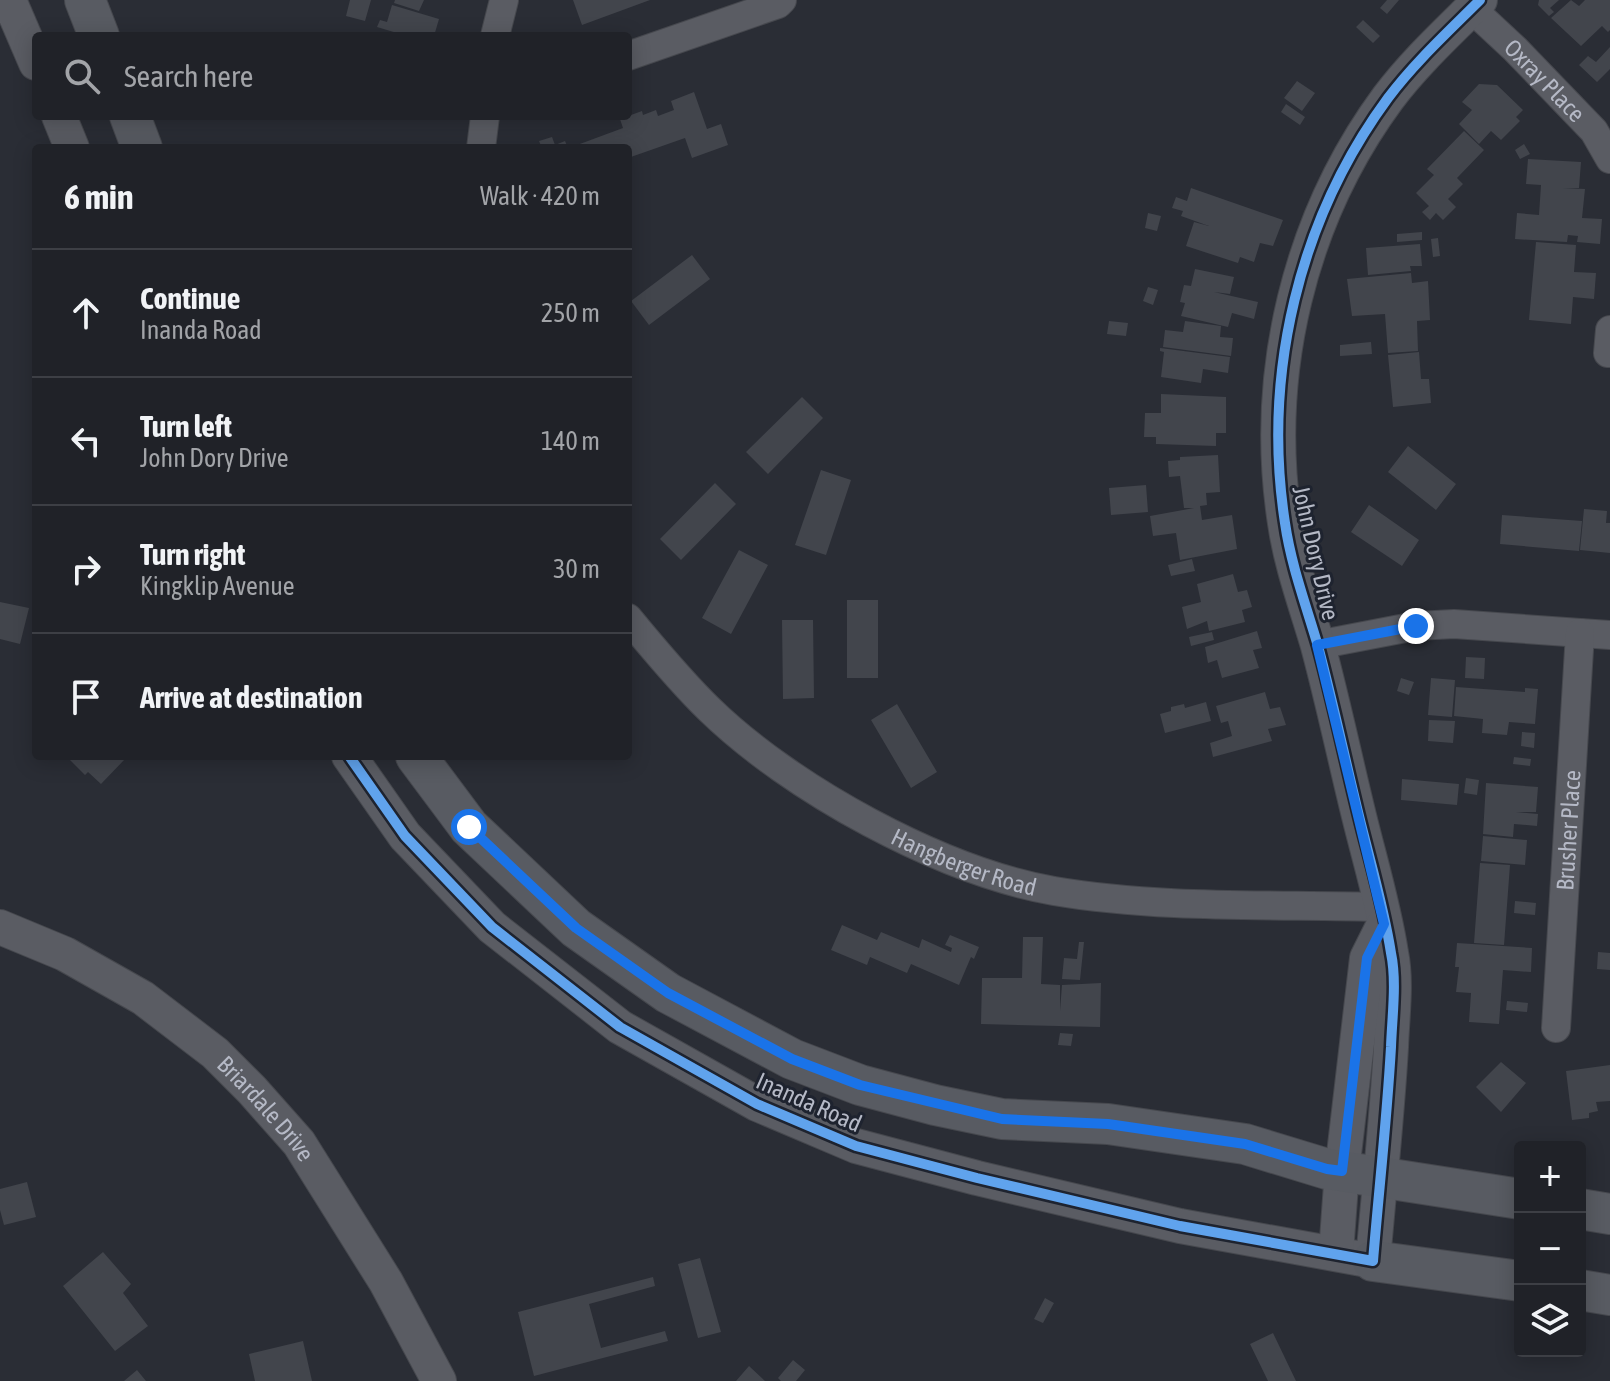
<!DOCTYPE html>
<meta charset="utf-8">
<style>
:root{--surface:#202228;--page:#2d2f34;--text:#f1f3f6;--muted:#a2a4a8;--line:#3d3f45}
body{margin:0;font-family:"Asap Condensed",sans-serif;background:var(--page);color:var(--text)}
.controls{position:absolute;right:24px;bottom:24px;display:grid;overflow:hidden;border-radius:8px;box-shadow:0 4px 20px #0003}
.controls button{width:72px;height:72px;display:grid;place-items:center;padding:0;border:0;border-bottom:2px solid var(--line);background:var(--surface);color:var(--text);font:40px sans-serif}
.stop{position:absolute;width:24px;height:24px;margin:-18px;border:6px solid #1a73e8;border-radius:50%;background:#fff}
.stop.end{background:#1a73e8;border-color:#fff;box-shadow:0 2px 8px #0008}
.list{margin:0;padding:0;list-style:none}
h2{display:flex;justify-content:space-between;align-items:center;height:104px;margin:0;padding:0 32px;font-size:34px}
h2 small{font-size:26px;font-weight:400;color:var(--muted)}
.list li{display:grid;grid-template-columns:52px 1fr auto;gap:24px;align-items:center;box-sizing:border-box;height:128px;padding:0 32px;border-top:2px solid var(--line)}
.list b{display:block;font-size:30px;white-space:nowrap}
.list p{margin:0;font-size:26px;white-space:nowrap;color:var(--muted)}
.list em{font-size:26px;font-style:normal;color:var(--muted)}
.icon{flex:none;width:44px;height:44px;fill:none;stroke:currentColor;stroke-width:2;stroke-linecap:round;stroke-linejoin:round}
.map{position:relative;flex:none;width:1610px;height:1381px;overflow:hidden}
.search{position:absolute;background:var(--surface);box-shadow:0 4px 20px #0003;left:32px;top:32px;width:600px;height:88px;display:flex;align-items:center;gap:20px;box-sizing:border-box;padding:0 28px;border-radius:8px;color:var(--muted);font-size:30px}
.panel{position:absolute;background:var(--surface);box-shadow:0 4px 20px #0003;left:32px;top:144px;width:600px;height:616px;border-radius:8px}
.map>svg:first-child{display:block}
</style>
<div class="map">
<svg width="1610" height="1381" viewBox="0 0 1610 1381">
<rect width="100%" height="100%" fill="#2a2d35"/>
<!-- building -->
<path fill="#42454c" d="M350,0H371L365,21L346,16Z
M395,0H424L419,11L394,3Z
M573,0H650L582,25Z
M1387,0H1399L1387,14L1380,8Z
M1539,0H1559L1550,8L1554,12L1549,16L1538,5Z
M1571,0L1579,6L1585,0H1610V30L1608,32L1602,26L1581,46L1551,18Z
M392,5L439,19L434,36H407L377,27L380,20L387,22Z
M1363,20L1380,36L1373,43L1356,27Z
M1610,47V69L1597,82L1579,65L1588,56L1596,62Z
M1297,81L1315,93L1302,111L1284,98Z
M1479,84L1497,85L1523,110L1516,117L1520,121L1501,140L1491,131L1479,144L1459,124L1472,110L1462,102Z
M694,92L707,129L721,124L728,145L692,158L685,138L628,158V148H569L623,128L620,119L642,111L643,115L656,110L658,116L674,110L671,101Z
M1286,104L1305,117L1300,125L1281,112Z
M1464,131L1484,150L1457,178L1463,184L1448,199L1456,207L1443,220L1436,213L1430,220L1422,212L1429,206L1416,193L1434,175L1427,169Z
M552,137L555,145L565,141L568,148H542L539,141Z
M1524,144L1530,154L1520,159L1515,150Z
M1528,159L1581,162L1579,188H1563L1585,189L1582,218L1602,219L1600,244L1577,242L1578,236L1568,235L1567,242L1515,239L1517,213L1539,215L1541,185L1526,184Z
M1191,188L1283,220L1273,246L1260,243L1254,262L1240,257L1238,263L1186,246L1194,222L1209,226L1181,216L1183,211L1172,208L1176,197L1187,201Z
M1148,213L1161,216L1157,231L1145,228Z
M1422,232V240L1397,242V234Z
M1438,238L1440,256L1433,257L1431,239Z
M1536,242L1576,245L1574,272L1596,273L1594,299L1573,297L1571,324L1529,320Z
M1420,244L1422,266H1410L1411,271L1368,275L1366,248Z
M692,255L710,279L649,325L631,301Z
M1195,269L1234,277L1230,294L1214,292L1258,302L1254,319L1232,313L1228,327L1181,316L1185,303L1180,302L1184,285L1191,286Z
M1411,273L1412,283L1428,281L1430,320L1417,321L1418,351L1388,353L1385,314L1352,316L1347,279Z
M1148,287L1158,290L1153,305L1143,301Z
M1109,321L1128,323L1126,336L1107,334Z
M1185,321L1221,326L1220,337L1233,338L1231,356L1163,347L1165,330L1183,332Z
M1371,342L1372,354L1340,356V345Z
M1160,348L1230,357L1228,373L1203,369L1201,383L1161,377L1164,352L1160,351Z
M1419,352L1421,379H1429L1431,403L1393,407L1388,355Z
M1161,394L1226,397V433H1216V446L1156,444V437H1144L1145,413H1161Z
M802,397L823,418L768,474L746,452Z
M1408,446L1456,484L1436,510L1388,472Z
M1218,455L1220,492L1206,493L1207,505L1200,506L1202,520L1232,515L1237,549L1180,560L1176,533L1153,536L1150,516L1194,508H1184L1180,476L1169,477L1168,461L1180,460V457Z
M821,470L851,480L826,555L795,545Z
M715,483L736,504L681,560L660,539Z
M1146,485L1148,512L1111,515L1109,488Z
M1369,505L1419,540L1402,566L1351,532Z
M1584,509L1607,511L1606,523H1610V553L1580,550Z
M1502,515L1582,521L1579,551L1500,544Z
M739,550L768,565L731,634L702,618Z
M1192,559L1195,571L1171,576L1168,565Z
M1233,574L1238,592L1247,590L1252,607L1242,610L1245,622L1209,631L1207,621L1187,629L1182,607L1201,602L1197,584Z
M847,600H878V678H847Z
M0,602L29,608L20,644L0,639Z
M782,620H813L814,698L783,699Z
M1257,631L1262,648L1253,650L1259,668L1222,678L1217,660L1208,663L1205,647Z
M1212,632L1214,640L1191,646L1189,637Z
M1466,657L1485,658L1484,679L1465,678Z
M1401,678L1414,682L1409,695L1397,691Z
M1431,678L1455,680L1452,717L1428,715Z
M1456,687L1525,692V688L1538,689L1535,724L1509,722L1507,735L1482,733L1483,719L1454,716Z
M1265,692L1270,709L1280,707L1286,725L1268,729L1272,741L1213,757L1210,743L1232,736L1228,721L1221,723L1216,706Z
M1206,702L1211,721L1165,733L1160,714L1171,711V707L1184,704L1185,708Z
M897,704L937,772L911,788L871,720Z
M1429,720L1455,721L1453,743L1428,741Z
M1522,732L1535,733L1534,748L1521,746Z
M66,756H123L125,759L101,784L88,772L85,775Z
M1514,757L1531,759L1530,766L1513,764Z
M1466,778L1479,780L1477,795L1464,793Z
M1402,779L1459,784L1457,805L1401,800Z
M1486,783L1538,787L1536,812H1516L1538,814L1537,826L1514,824L1513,837L1483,834Z
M1483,836L1527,840L1525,865L1481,861Z
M1480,863L1510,865L1504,945L1474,943Z
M1515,901L1536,903L1535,915L1514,913Z
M842,925L877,940L881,932L919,948L922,939L951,952L952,948L945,945L950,935L979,947L974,959L971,957L959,985L911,964L907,973L870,957L867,965L831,950Z
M1023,937H1043L1041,984L1060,985V1011L1062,985L1101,983L1100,1027L981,1024L982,978H1022Z
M1079,942H1084L1080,980L1062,979L1064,958L1077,959Z
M1457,943L1532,948L1531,972L1503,970L1499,1024L1469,1022L1471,993L1456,992L1459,967H1455Z
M1598,952L1610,953V970L1597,969Z
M1507,1001L1528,1003L1527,1012L1506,1010Z
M1060,1033L1073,1034L1071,1046L1058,1045Z
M1501,1062L1526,1083L1501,1112L1476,1087Z
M1610,1065V1101L1596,1102L1598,1111L1589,1113V1118L1572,1120L1566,1071Z
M27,1182L36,1217L4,1225L0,1210V1189Z
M103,1252L131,1284L123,1293L148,1326L115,1351L63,1286Z
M700,1258L721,1332L698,1338L678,1264Z
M653,1277L655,1286L589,1304L601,1348L665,1331L668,1341L534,1376L518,1312Z
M1045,1298L1054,1303L1043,1323L1034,1319Z
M1273,1333L1296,1381H1268L1250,1344Z
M303,1341L312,1381H255L249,1354Z
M793,1360L805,1370L796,1381H781L778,1378Z
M749,1366L765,1381H736Z
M137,1370L146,1381H124Z"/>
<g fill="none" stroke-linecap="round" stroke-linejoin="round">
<!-- minor casing -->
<g stroke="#46484e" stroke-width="30">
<g id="minor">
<path id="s1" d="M1472,9L1515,49L1594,131L1610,159"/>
<path d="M495,36L504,0"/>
<path d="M628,56L778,4L782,0"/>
<path d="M481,148L485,116"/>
<path d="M1608,353L1610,330"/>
<path id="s2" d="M628,618C654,649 680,681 709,709C791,789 941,871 1054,891C1160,909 1274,904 1382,907"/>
<path d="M1317,645L1416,626L1454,624L1610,635"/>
<path id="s3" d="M1556,1028L1580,633"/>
</g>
</g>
<!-- tertiary casing -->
<g stroke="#46484e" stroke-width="36">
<g id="tertiary">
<path d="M9,0L36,63"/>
<path d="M59,116L72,148"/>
<path d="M349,756L405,836L492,927L620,1027L757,1104L856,1146L977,1178L1180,1226L1373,1261C1379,1189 1387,1118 1391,1047C1392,1017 1397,982 1391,953C1384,907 1370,861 1359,816C1345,759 1333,702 1318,646C1306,605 1291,565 1285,523C1262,374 1299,219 1388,98C1415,62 1449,31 1480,0"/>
<path id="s4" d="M0,927L65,954L143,998L215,1053L252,1090L299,1143L386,1282L439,1381"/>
<path d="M1336,1253L1342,1171L1367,958L1384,924"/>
</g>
</g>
<!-- secondary casing -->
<g stroke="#46484e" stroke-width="42">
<path id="secondary" d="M85,0L99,36
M130,116L142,148
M416,756L469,827L576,928L668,993L792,1059L860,1085L935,1105L1002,1119L1108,1124L1245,1144L1327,1169L1520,1199
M1580,1209L1610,1214
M1373,1261L1520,1281
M1580,1290L1610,1295"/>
</g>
<!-- minor -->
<use href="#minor" stroke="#5a5c63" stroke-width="28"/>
<!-- tertiary -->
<use href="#tertiary" stroke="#5a5c63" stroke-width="34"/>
<!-- secondary -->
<use href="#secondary" stroke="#585b62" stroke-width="40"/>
<!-- cycleway casing -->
<g stroke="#1e232f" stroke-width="15">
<path id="cycleway" d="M349,756L405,836L492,927L620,1027L757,1104L856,1146L977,1178L1180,1226L1373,1261C1379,1189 1387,1118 1391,1047C1392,1017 1397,982 1391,953C1384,907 1370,861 1359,816C1345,759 1333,702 1318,646C1306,605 1291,565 1285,523C1262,374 1299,219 1388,98C1415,62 1449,31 1480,0"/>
</g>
<!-- cycleway -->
<use href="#cycleway" stroke="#60a3ed" stroke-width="10"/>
</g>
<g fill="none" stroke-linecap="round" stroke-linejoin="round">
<!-- route -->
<path stroke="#1a73e8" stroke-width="10" d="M469,827L576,928L668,993L792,1059L860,1085L1002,1119L1108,1124L1245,1144L1327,1169L1342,1171L1367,958L1384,924L1317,645L1416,626"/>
</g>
<g text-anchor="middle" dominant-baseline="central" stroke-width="6" stroke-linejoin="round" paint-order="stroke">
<!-- street labels -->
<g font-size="24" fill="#b5b9c6" stroke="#1e232f">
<text stroke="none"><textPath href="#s1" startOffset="102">Oxray Place</textPath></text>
<text transform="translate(1316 553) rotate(77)">John Dory Drive</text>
<text stroke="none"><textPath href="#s3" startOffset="198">Brusher Place</textPath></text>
<text stroke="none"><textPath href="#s2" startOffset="422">Hangberger Road</textPath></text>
<text transform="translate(809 1102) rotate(24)">Inanda Road</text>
<text stroke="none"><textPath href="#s4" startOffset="326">Briardale Drive</textPath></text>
</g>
</g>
</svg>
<div class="controls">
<button>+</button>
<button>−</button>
<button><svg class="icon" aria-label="layers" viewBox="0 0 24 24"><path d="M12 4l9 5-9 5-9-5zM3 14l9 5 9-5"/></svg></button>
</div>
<div class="stop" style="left:469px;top:827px"></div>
<div class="stop end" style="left:1416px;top:626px"></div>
<div class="search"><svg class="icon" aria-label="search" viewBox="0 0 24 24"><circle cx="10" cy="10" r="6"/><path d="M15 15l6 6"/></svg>Search here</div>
<section class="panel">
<h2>6 min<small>Walk · 420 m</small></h2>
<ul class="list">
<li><svg class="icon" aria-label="ahead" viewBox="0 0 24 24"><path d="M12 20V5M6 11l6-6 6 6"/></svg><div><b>Continue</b><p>Inanda Road</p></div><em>250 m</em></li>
<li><svg class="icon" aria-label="left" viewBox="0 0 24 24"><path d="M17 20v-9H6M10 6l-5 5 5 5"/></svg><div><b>Turn left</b><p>John Dory Drive</p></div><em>140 m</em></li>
<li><svg class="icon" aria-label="right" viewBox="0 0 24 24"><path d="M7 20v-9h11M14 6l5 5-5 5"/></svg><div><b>Turn right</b><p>Kingklip Avenue</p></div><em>30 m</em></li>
<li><svg class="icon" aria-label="arrive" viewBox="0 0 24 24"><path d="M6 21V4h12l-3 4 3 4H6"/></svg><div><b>Arrive at destination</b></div></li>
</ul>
</section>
</div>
